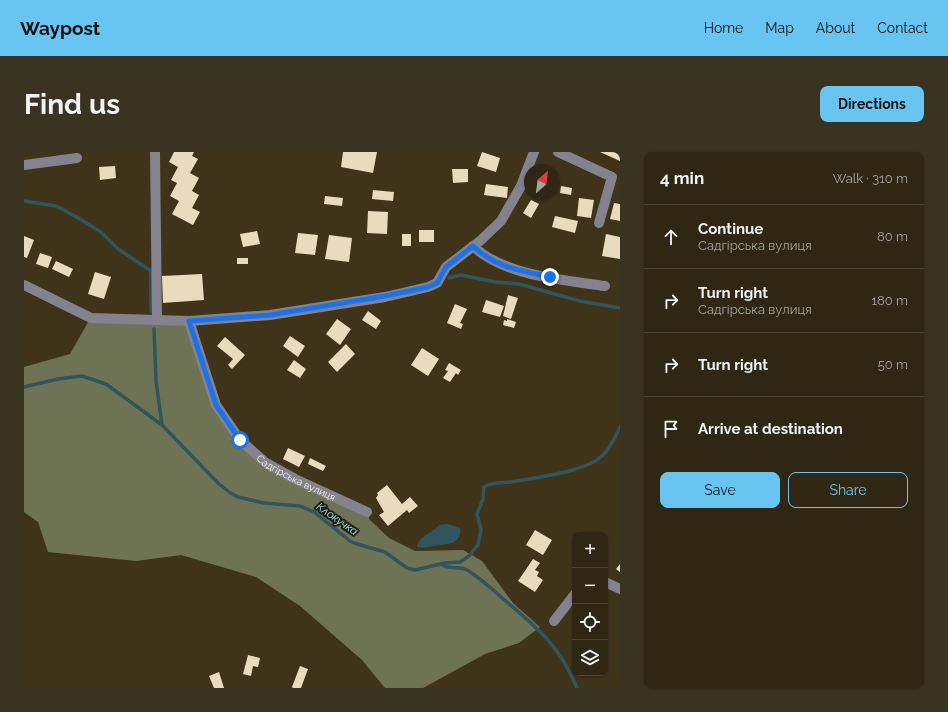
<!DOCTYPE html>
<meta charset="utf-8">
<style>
:root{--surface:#2f2714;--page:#3b3322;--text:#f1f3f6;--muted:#a7a5a0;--line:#4a4434;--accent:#68c4f0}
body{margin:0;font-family:Raleway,sans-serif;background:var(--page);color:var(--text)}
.controls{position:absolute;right:12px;bottom:12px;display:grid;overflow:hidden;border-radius:8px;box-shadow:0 1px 3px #0004}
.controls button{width:36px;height:36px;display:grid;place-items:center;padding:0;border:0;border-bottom:1px solid var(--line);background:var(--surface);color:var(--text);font:20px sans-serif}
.compass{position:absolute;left:500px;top:12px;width:36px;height:36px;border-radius:50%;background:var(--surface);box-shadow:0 1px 3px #0004;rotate:28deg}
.stop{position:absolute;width:12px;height:12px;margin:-9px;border:3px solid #1a73e8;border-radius:50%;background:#fff}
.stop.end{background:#1a73e8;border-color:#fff;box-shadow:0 1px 4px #0008}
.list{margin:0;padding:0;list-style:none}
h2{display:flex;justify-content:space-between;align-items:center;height:52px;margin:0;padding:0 16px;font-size:17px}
h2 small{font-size:13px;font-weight:400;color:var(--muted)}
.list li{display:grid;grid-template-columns:26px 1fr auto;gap:12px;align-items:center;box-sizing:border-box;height:64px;padding:0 16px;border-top:1px solid var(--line)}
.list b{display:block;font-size:15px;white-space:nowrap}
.list p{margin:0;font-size:13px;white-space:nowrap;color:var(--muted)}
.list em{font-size:13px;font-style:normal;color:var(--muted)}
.actions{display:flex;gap:8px;padding:12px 16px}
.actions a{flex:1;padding:9px 0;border:1px solid var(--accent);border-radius:8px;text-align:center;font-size:14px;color:var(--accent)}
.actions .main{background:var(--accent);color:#111}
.icon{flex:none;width:22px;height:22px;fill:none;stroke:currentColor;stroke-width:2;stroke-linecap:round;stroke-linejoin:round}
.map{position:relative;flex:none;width:596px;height:536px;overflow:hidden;border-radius:8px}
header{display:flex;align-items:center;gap:24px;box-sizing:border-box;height:56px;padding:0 20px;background:var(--accent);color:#111}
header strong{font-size:19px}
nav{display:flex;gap:22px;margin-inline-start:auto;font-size:14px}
.intro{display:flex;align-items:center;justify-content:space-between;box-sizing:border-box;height:96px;padding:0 24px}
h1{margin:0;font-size:28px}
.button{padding:10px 18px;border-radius:8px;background:var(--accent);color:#111;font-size:14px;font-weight:700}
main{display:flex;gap:24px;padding:0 24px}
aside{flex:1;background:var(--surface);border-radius:8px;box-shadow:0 1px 3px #0004}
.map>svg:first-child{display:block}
</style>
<header>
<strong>Waypost</strong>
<nav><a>Home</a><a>Map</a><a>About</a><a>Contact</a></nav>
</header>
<div class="intro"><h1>Find us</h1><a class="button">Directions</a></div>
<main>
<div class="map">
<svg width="596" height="536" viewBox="0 0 596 536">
<rect width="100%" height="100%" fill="#3f341a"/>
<!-- forest -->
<path fill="#6f7356" d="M67,165L166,168L194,253L217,287L243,310L346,360L345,367L365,386L391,399L439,398L458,409L489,451L516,475L495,491L461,502L399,536H361L338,508L276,454L232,425L157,403L112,409L24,400L14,370L0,360V215L46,202Z"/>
<!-- water -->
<path fill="#31555c" d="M424,372L436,376C438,394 420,392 409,394C403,395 398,397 393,395C395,383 408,382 415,373Z"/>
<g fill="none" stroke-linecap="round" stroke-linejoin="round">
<!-- stream -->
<path stroke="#31555c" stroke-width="3.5" d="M0,49L32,54L51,64L77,80L94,97L127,119V159
M425,126L437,123L471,130L495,132L556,149L596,156
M130,177L132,229L138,273
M0,235L34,227L58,224L82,232L138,273L194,331L205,340L214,345L240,351L276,354L290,360L326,389L333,392L361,400L383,416L391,418L421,411L436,410L445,404L454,393L457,378L453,362L459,347L460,335C467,330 478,331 487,330C512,325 559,321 578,304C586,297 591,285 596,275
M417,412C424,418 435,414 443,418C458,427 471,440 484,451C517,479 536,495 553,536"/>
</g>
<!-- building -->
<path fill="#e9dcbe" d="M150,0H170L168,4L174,7L166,21L175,26L168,39L175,43L168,56L176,60L169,73L148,62L155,49L146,44L153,31L147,28L154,15L145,10Z
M319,0H353L349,21L317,15Z
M458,0L476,6L472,20L453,14Z
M576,0H596V9Z
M91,14L92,26L76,28L75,15Z
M428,17H444V30L429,31Z
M462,32L484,35L483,46L460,43Z
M537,34L548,36L547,43L536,41Z
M349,38L370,40L369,49L348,47Z
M301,44L319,46L318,54L300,52Z
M555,46L570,48L567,66L553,64Z
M507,48L515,52L507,66L499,61Z
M590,51L596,52V69L586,67Z
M344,59L364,60L363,82L343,81Z
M531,64L554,69L551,81L528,75Z
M395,78H410V90H395Z
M233,79L236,92L219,95L216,82Z
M274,81L294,83L291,103L271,101Z
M378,82H387V94H378Z
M582,82L596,85V107L578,104Z
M305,83L328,86L325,110L301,107Z
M0,84L10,88L3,106L0,105Z
M16,101L28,105L24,116L12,112Z
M213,106H224V112H213Z
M32,109L49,117L45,125L28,117Z
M71,120L87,125L80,147L64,142Z
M178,122L180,148L139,151L138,124Z
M484,143L494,146L487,167L479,164Z
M462,148L480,154L476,165L458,160Z
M431,152L443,157L436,171L439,172L437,177L423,171Z
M344,159L357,169L352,177L338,168Z
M313,167L327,177L316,193L302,182Z
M483,167L492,170L490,176L479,173L480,168L483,169Z
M266,184L281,194L274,205L259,194Z
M201,185L221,203L208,217L204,213L209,207L193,194Z
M322,192L331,202L313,220L304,210Z
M398,196L415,207L404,224L387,213Z
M270,208L282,217L276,226L263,218Z
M425,211L437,218L434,223L432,221L426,230L419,226L424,219L421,218Z
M264,296L281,304L275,315L259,307Z
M286,306L302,314L299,319L284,312Z
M363,333L378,352L386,345L394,354L385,361L383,358L364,374L355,363L360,360L352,346L354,343L353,341Z
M511,378L528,388L519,403L502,393Z
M509,407L516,411L511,418L515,420L513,424L519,428L511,440L494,429Z
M596,412V420L592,417Z
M224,503L236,506L234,515L229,514L227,524L219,522Z
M276,514L284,517L277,536H269L268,535Z
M195,520L200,536H190L185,524Z"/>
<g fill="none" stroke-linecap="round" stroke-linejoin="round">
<!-- minor -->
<g stroke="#84828f" stroke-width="10">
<path d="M131,0L133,167"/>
<path d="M534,0L588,25L575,71"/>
<path d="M0,13L53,6"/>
<path d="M449,94C480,124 540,128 581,134"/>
<path d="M0,133L67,166L165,169L246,163L361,145L404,135L413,131L422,115L456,89L477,69L497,34L510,0"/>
<path id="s1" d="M165,169L192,253L216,288L242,311L271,327L343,360"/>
<path d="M581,430L596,437"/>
<path d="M530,469L551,442"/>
</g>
</g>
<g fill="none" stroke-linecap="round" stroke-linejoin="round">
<!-- route -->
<path stroke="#1a73e8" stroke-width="5" d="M216,288L192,253L165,169L246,163L361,144L404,135L413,131L422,115L449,94C470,115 498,119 526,125"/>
</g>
<g text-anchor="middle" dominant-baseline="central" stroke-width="4" stroke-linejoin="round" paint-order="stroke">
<!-- street labels -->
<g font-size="10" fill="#f9f2e3" stroke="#221d11">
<text stroke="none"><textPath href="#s1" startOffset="199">Садгірська вулиця</textPath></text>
</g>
<!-- water labels -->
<g font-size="11" font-style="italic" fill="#a7eefc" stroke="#221d11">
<text transform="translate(313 367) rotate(35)">Клокучка</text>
</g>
</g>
</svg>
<div class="controls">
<button>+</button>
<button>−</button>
<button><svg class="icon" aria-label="locate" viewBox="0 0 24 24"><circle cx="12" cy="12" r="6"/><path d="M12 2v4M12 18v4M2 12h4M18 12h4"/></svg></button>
<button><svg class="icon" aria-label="layers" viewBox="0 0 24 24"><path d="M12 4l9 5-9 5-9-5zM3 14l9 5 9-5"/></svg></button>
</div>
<svg class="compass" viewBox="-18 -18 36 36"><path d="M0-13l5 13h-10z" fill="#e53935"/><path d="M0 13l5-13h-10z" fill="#a7a5a0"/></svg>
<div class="stop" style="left:216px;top:288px"></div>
<div class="stop end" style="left:526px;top:125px"></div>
</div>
<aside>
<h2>4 min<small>Walk · 310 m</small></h2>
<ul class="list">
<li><svg class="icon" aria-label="ahead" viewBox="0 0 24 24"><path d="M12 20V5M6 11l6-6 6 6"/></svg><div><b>Continue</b><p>Садгірська вулиця</p></div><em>80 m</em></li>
<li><svg class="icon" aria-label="right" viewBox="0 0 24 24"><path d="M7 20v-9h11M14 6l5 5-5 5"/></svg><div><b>Turn right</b><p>Садгірська вулиця</p></div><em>180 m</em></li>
<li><svg class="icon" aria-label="right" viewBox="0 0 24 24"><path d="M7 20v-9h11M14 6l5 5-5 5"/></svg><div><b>Turn right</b></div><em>50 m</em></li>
<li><svg class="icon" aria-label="arrive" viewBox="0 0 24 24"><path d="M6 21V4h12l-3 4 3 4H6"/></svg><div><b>Arrive at destination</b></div></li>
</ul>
<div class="actions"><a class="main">Save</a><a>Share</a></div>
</aside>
</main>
